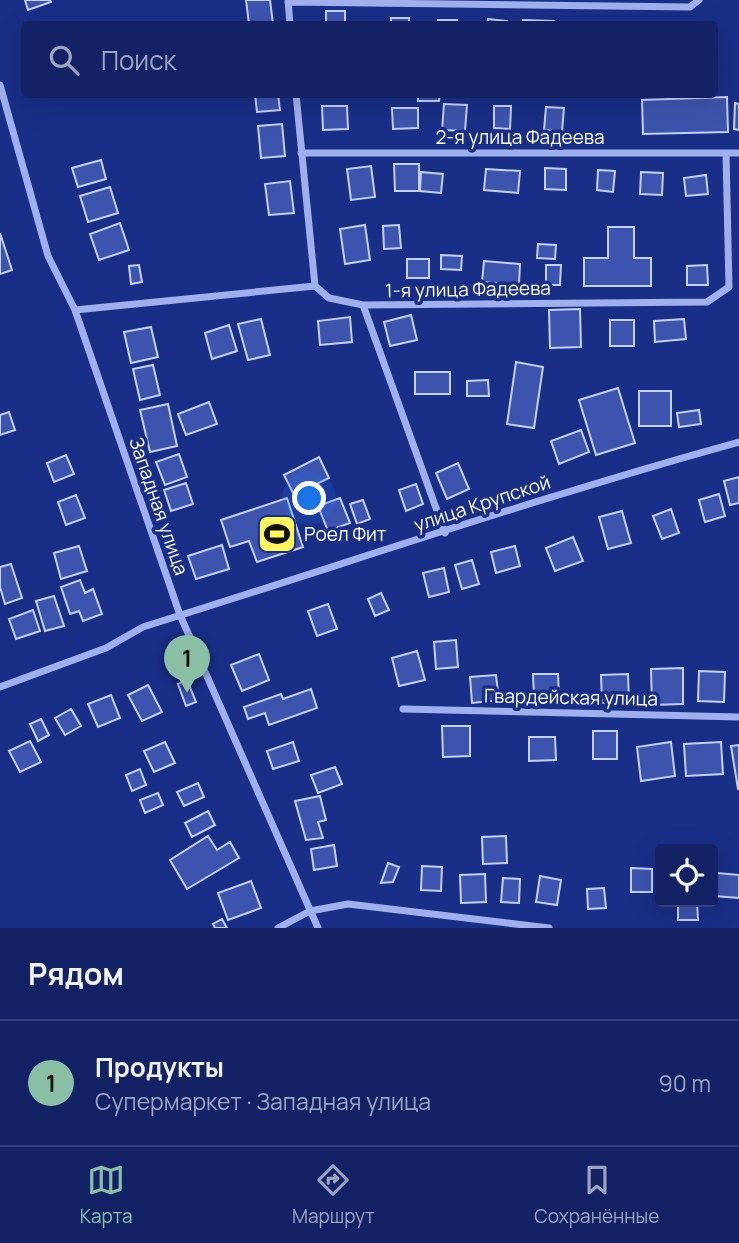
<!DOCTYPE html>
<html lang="ru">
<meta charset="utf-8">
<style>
:root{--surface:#132265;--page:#202f6e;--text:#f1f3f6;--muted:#9da4bf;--line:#323f79;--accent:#8abfa5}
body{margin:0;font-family:Manrope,sans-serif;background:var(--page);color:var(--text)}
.controls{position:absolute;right:21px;bottom:21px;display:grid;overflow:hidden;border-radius:7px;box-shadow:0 7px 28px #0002}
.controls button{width:63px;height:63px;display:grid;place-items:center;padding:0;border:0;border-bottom:2px solid var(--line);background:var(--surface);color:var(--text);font:35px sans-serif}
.you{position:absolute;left:310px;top:499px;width:24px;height:24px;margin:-18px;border:5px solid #fff;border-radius:50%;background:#1a73e8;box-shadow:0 0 0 10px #1a73e833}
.badge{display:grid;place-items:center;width:46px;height:46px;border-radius:50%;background:var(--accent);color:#111;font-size:23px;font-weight:700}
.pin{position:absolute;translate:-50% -58px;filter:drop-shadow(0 2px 4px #0008)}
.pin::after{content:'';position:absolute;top:37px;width:24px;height:21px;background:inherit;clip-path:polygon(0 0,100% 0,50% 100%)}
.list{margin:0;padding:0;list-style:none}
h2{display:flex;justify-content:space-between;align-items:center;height:91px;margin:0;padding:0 28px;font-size:30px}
h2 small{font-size:23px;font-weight:400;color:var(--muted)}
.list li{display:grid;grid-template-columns:46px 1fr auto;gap:21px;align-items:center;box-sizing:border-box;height:126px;padding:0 28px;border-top:2px solid var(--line)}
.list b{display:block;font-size:26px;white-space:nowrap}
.list p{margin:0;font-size:23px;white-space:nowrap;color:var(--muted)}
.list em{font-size:23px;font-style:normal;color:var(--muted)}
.icon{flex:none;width:38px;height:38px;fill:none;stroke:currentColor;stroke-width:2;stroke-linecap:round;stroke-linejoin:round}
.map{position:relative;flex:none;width:739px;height:928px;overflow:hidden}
.search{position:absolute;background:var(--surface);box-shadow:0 7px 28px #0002;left:21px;right:21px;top:21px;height:77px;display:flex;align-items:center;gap:18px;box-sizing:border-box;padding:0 24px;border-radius:7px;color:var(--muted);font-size:26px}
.sheet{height:217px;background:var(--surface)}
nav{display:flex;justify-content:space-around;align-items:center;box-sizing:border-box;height:98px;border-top:2px solid var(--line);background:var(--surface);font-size:19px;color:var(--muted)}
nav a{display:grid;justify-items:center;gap:4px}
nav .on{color:var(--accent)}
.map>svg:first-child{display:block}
</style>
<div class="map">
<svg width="739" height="928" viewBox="0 0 739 928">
<rect width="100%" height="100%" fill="#192e87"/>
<!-- building -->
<path fill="#3d54ae" stroke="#c5d0f9" stroke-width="2" d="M25,0H50L51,2L28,10Z
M246,0H270L273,24H249Z
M326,11H345V24H326Z
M391,18H409V24H391Z
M488,19L507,21L506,24H487Z
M438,20H457V24H438Z
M523,20L554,21V24H523Z
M579,22H619L618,24H579Z
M255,94H278L280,110L257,112Z
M418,94H440L439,101H418Z
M727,97L728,132L643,134L642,100Z
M735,103L739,104V130L734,129Z
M444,104L467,105L465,131L442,130Z
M322,106H347L348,129L323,130Z
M494,106H511L510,129L494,128Z
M546,107L564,108L562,132L544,130Z
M392,108H418V128L393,129Z
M282,124L285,156L261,158L258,126Z
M101,160L106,179L78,187L72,168Z
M394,164H419V191H395Z
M371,166L375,197L351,200L347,169Z
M545,168L566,169V190L545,189Z
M486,169L520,171L518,193L484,190Z
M598,170L615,171L613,192L597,190Z
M421,172L443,174L441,193L420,191Z
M641,172L663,173L662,195L640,194Z
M706,175L708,194L686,196L684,178Z
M290,181L294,213L269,215L265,184Z
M110,187L118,213L88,222L80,196Z
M120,223L129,250L99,260L90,234Z
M365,225L370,260L345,264L340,229Z
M399,225L401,248L384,249L383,226Z
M608,227H634V258H651V286H584V258H608Z
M0,233L12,270L0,274Z
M538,244L556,245L555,259L537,258Z
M441,255L462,256L461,270L441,269Z
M407,259H429V278H407Z
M484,261L520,264L519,285L482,282Z
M139,265L142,282L131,284L129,266Z
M546,265H561L560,285H546Z
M707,265L708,285H687V266Z
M580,309L581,347L550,348L549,310Z
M411,315L417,340L390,346L384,322Z
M350,317L352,342L320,345L318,321Z
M261,319L270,355L248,360L238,324Z
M684,319L686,339L655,342L654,321Z
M610,320H634V346H610Z
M229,325L237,351L212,359L205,333Z
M151,327L158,357L131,363L124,332Z
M516,362L543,367L534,428L507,424Z
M153,365L160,395L140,400L133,369Z
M415,372H450V394H415Z
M488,380L489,396H467V381Z
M618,388L635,443L596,455L579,400Z
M639,391H671V426H639Z
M209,402L217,424L186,435L178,414Z
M168,404L177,446L150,452L140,410Z
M699,410L701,424L679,427L677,413Z
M9,412L15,430L0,435V415Z
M581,430L589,452L559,464L551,441Z
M179,454L187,477L165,485L156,462Z
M66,455L74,474L54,482L47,463Z
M319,457L329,478L294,495L284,475Z
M458,463L469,489L447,499L436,473Z
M739,477V503L730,505L724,481Z
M186,483L193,504L171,511L164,490Z
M416,484L423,504L406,511L399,490Z
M719,494L725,516L705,522L699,500Z
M76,495L85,518L66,525L58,502Z
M287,498L303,547L257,562L249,541L230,547L221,520Z
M340,498L350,523L328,531L318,506Z
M363,500L370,519L357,524L350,504Z
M671,509L679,533L662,539L653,516Z
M622,511L631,543L608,549L599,517Z
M573,537L583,561L555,571L546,548Z
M222,545L229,569L196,579L188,556Z
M79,546L87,571L61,579L54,553Z
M515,546L520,566L496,573L491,552Z
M472,560L479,584L462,589L455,565Z
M11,564L22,598L5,604L0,587V567Z
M444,568L449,592L429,597L423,573Z
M80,580L85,593L93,589L102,614L83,621L79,611L70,614L61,587Z
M381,593L389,610L375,616L368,599Z
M54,596L64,626L45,631L36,601Z
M328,604L337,629L317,636L308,611Z
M33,610L40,631L16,639L9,619Z
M456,640L458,667L436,669L434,642Z
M417,651L425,680L399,686L392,658Z
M259,654L269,680L242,691L231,665Z
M683,668V704L652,705L651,669Z
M699,671L725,672L724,702L698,701Z
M533,674H558L559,696L534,697Z
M628,674L629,702L602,703L601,675Z
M496,675L499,700L472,703L470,677Z
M187,680L196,702L186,706L178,684Z
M148,685L162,712L142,721L128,695Z
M311,689L317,708L269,725L265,713L248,719L244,707L281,694L283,699Z
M111,695L120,718L98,727L88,704Z
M71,709L81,726L65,735L55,718Z
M41,719L49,735L38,741L30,724Z
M442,726H470V756L443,757Z
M593,731H617V759H593Z
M529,737H555L556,760L529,761Z
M30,741L41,762L20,772L9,751Z
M165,742L175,763L154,772L144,751Z
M293,742L299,761L273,769L267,751Z
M671,742L675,776L641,781L637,747Z
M721,742L723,774L686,776L684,744Z
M739,745V789H738L731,746Z
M335,767L342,784L318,793L311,775Z
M140,769L146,785L132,791L126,775Z
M198,783L204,797L184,806L177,792Z
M158,793L163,805L145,813L140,800Z
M320,796L326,820L318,822L323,838L306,840L295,801Z
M208,811L215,825L192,837L185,823Z
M208,836L217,850L230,842L239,858L187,889L170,860Z
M506,836L507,863L483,864L482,837Z
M334,845L337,866L314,870L311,849Z
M388,863L399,867L393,882L381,883Z
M422,866L442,867L441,891L421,890Z
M631,868L652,869V892H631Z
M717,873L739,875V898L714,896Z
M485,874L486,902L461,903L460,875Z
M540,876L561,880L557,905L536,902Z
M503,878L520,879L519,903L501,902Z
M251,881L261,908L228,920L218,893Z
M604,888L606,908L588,909L587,889Z
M678,902H697L698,920H678Z
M222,919L227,928H215L213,924Z"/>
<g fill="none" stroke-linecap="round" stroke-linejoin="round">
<!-- minor -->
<path stroke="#a0b0ed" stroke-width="7" d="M288,0L290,24
M288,2L690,7L699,0
M0,85L48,256L75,310L180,615L318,928
M296,94L315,286
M301,153H739
M363,305L445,533
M75,310L315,286L329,298L363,305L707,302L729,287L726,153
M0,687L106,648L143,627C342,565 539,497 739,442
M403,709L739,717
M278,928L310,911L348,904L549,928"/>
</g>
<!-- icons -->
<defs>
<g id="stadium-square" transform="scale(2.0125)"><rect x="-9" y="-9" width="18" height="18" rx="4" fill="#fff75b" stroke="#192e87"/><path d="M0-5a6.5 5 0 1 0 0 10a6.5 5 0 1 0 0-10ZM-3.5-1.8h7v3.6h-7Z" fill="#111"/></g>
</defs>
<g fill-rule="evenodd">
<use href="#stadium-square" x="277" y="534"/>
</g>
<g text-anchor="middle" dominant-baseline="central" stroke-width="7" stroke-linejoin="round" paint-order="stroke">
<!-- street labels -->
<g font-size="19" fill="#fff" stroke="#192e87">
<text x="520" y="137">2-я улица Фадеева</text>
<text transform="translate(468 289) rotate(-1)">1-я улица Фадеева</text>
<text transform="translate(482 503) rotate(-18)">улица Крупской</text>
<text transform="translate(159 506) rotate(71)">Западная улица</text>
<text transform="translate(571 697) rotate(1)">Гвардейская улица</text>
</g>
<!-- poi labels -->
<g font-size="19" fill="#fff" stroke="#192e87" text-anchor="start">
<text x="304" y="534">Роел Фит</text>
</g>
</g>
</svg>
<div class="controls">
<button><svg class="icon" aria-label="locate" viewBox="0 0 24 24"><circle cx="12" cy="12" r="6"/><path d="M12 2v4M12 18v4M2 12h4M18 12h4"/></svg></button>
</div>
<div class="you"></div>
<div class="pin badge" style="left:187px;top:693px">1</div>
<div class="search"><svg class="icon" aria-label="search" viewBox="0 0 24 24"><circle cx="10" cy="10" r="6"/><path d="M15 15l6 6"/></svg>Поиск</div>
</div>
<section class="sheet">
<h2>Рядом<small></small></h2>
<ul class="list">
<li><span class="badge">1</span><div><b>Продукты</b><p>Супермаркет · Западная улица</p></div><em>90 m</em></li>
</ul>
</section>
<nav>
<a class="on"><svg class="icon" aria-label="map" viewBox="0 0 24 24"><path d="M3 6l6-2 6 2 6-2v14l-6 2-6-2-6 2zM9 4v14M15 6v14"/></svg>Карта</a>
<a><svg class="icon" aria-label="directions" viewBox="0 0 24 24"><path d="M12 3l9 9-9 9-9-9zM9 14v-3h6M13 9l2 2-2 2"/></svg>Маршрут</a>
<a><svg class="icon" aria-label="saved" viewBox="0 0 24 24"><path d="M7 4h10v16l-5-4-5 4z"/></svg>Сохранённые</a>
</nav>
